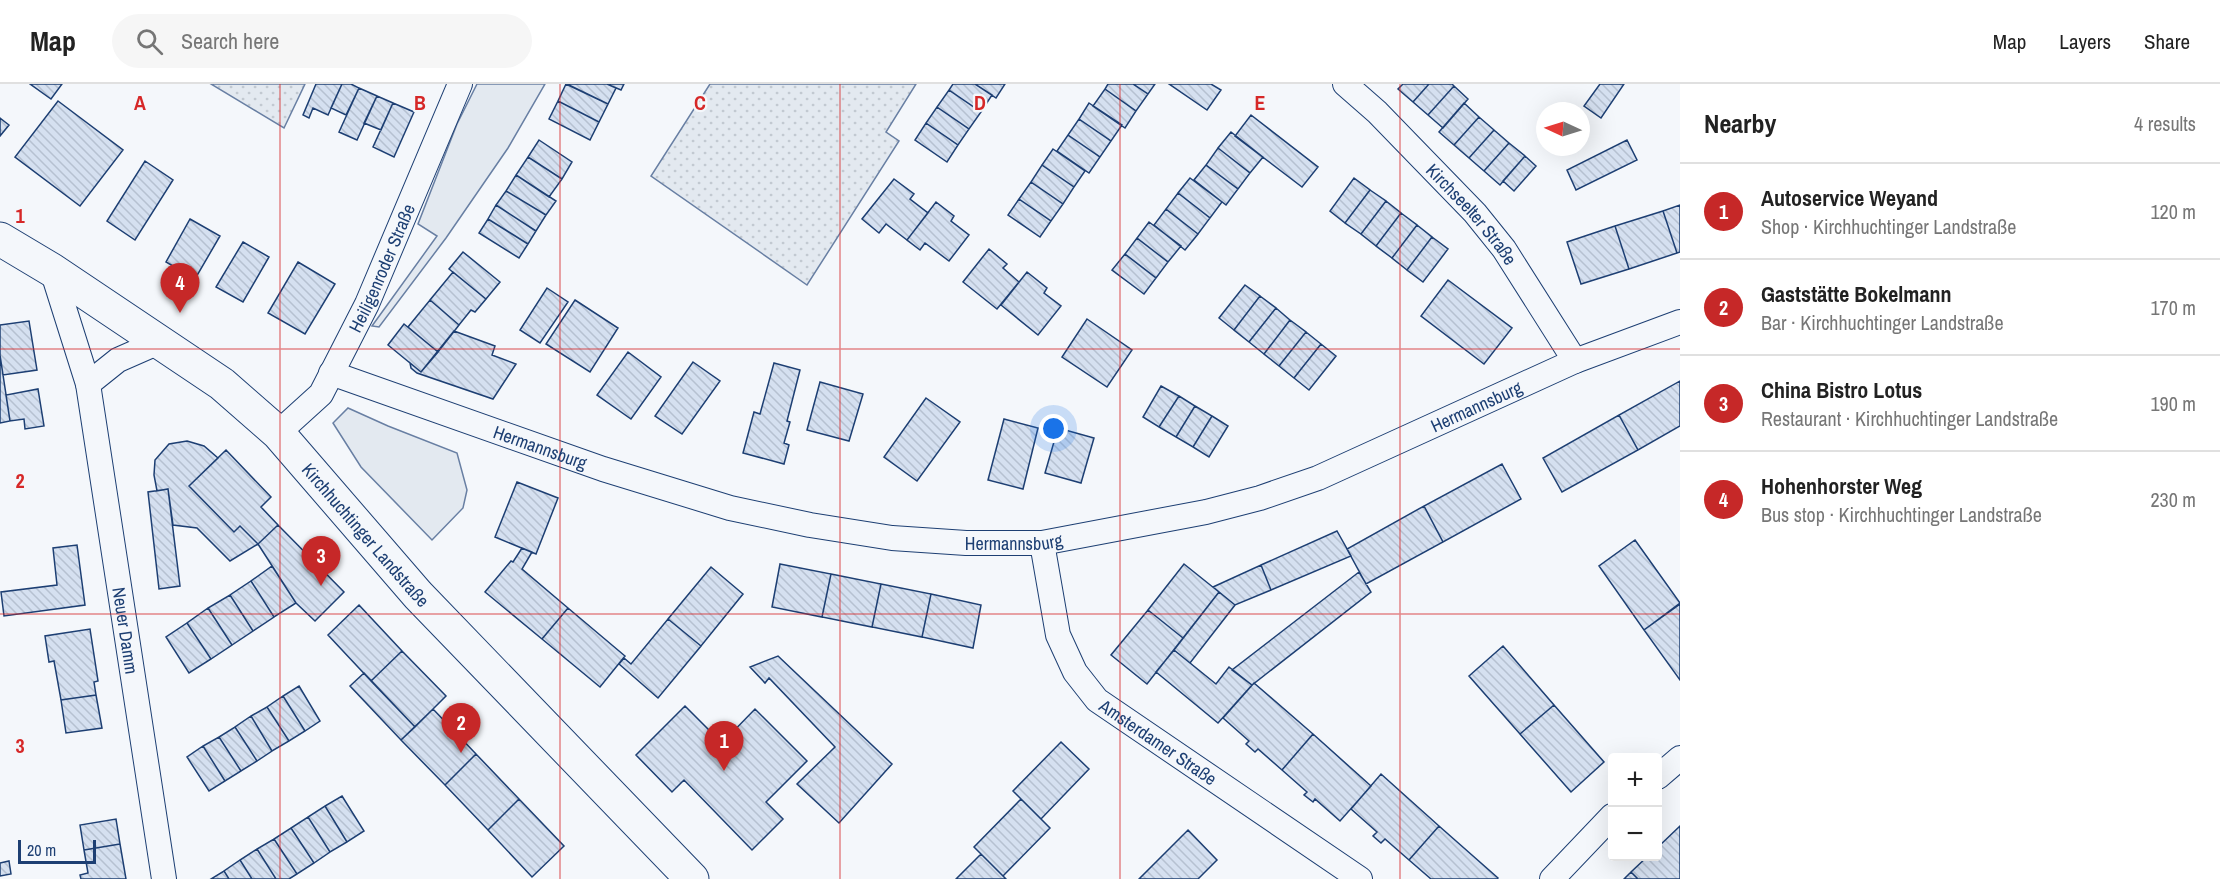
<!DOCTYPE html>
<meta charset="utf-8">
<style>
:root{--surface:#fff;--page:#f6f6f6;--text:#222;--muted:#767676;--line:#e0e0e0;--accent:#c62828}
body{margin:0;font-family:"Archivo Narrow",sans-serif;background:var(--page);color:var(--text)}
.controls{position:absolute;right:18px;bottom:18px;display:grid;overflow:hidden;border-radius:6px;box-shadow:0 6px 24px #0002}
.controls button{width:54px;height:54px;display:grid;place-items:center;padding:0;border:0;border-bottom:2px solid var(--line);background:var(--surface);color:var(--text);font:30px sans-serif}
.compass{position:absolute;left:1536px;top:18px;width:54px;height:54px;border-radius:50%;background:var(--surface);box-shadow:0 6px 24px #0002;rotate:274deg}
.scale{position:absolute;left:18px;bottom:15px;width:78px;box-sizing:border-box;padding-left:6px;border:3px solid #1d3f73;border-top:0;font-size:16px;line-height:21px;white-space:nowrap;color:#1d3f73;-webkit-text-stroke:4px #f4f7fb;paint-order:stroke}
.you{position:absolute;left:1054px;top:345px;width:21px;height:21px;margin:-15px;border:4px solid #fff;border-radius:50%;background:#1a73e8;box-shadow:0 0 0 9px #1a73e833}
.badge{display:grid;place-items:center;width:39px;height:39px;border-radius:50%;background:var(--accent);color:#fff;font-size:20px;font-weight:700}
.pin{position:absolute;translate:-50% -50px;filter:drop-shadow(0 2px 3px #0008)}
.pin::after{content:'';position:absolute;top:32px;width:21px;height:18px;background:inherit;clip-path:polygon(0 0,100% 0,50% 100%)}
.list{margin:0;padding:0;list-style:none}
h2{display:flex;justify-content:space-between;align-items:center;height:78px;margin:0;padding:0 24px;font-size:26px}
h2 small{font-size:20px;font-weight:400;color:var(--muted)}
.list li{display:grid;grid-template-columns:39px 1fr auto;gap:18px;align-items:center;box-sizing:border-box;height:96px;padding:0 24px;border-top:2px solid var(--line)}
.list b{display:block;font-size:22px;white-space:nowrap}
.list p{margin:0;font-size:20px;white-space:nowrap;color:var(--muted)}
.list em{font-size:20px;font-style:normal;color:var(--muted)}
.icon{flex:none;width:33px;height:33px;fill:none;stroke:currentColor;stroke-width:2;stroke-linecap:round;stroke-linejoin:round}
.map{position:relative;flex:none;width:1680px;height:795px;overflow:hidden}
header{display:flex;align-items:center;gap:36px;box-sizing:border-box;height:84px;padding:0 30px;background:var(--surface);border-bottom:2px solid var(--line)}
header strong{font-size:28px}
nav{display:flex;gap:33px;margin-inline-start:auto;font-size:21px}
.search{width:420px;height:54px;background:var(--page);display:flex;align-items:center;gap:15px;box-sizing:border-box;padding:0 21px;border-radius:33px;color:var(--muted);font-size:22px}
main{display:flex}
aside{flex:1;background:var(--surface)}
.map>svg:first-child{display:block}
</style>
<header>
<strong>Map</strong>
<div class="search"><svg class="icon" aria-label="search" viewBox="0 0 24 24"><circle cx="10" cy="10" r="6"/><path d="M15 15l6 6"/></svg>Search here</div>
<nav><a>Map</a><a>Layers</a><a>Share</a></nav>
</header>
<main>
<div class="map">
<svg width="1680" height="795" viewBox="0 0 1680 795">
<defs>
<pattern id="park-dots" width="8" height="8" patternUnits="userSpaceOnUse" patternTransform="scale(1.5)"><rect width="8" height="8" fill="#e3e9f0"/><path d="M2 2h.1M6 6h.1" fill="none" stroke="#c2c9d1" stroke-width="1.8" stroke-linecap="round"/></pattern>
<pattern id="building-back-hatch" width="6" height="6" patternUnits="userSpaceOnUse" patternTransform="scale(1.5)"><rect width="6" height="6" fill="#d5e0f0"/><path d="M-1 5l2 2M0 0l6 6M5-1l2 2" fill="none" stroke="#b6c1d1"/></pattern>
</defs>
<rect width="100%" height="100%" fill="#f4f7fb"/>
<!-- grass -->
<path fill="#e3e9f0" stroke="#687fa3" stroke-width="1.5" d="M477,0H545L508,64L446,154L379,243L372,242L437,152L418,140L457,40Z
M348,324L388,342L457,369L467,406L463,424L432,456L361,383L333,339Z"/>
<!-- park -->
<path fill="url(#park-dots)" stroke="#687fa3" stroke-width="1.5" d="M211,0H305L284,44Z
M710,0H916L886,48L899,57L807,201L651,92Z"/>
<!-- building -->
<path fill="url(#building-back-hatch)" stroke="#1d3f73" stroke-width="1.5" d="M30,0H62L51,15Z
M316,0H342L328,31L313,24L309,34L303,31Z
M342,0H351L359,4L346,31L331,24Z
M566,0L608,20L599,38L558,17Z
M567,0H607L616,4L608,20Z
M607,0H624L621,6Z
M953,0H975L992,11L981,28L949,6Z
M975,0H1005L996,14Z
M1108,0H1133L1148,10L1136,27L1105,5Z
M1133,0H1155L1148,10Z
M1169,0H1211L1221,6L1207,26Z
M1403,0H1429L1413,18L1398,5Z
M1429,0H1452L1454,2L1428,31L1413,18Z
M1600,0H1624L1601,34L1584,22Z
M1454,2L1468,15L1443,44L1428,31Z
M359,4L377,12L357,56L339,48Z
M1105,5L1136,27L1125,44L1093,22Z
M949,6L981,28L969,45L937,23Z
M377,12L393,19L381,46L364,39Z
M58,17L123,66L80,122L15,73Z
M558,17L599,38L590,56L549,35Z
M393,19L414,28L394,73L373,63Z
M1089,19L1122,41L1111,57L1079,35Z
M1464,19L1479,33L1454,61L1439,48Z
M937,23L969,45L958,61L926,39Z
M1251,31L1318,83L1302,103L1235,52Z
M1479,33L1494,46L1469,74L1454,61Z
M0,34L9,41L0,52Z
M1079,35L1111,57L1100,73L1068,51Z
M926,39L958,61L947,78L915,56Z
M1494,46L1509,59L1484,87L1469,74Z
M1231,48L1263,73L1250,89L1218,64Z
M1068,51L1100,73L1089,89L1057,67Z
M539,56L572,78L562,95L528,73Z
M1627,56L1637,76L1576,106L1567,86Z
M1509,59L1525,72L1500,101L1484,87Z
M1218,64L1250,89L1238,105L1206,81Z
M1053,65L1085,87L1074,103L1042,81Z
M1525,72L1536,82L1514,107L1503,97Z
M528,73L562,95L549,113L516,91Z
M145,77L173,96L135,156L107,137Z
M1042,81L1074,103L1063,120L1031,98Z
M1206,81L1238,105L1226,121L1194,96Z
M516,91L556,117L546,131L506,107Z
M1190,94L1222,118L1210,134L1178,109Z
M1354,94L1370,106L1345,139L1330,127Z
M894,95L914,110L910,115L928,129L907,156L886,140L879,149L862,135Z
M1031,98L1063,120L1051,137L1019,115Z
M1370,106L1386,117L1361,150L1345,139Z
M506,107L546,131L536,147L496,121Z
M1178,109L1210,134L1198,150L1166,125Z
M1019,115L1051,137L1040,153L1008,131Z
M1386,117L1401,129L1376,162L1361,150Z
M936,118L954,132L951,137L969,151L949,177L925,159L920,166L907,156Z
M496,121L536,147L528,160L488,135Z
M1680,121V168L1677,169L1663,127Z
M1166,125L1198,150L1185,166L1154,141Z
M1663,127L1677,169L1629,185L1615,142Z
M1401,129L1417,141L1392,174L1376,162Z
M190,135L220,152L195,195L166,178Z
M488,135L528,160L519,174L479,149Z
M1149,138L1181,162L1168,178L1137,154Z
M1417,141L1432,153L1407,186L1392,174Z
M1615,142L1629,185L1581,200L1567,158Z
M1432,153L1448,165L1423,198L1407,186Z
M1137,154L1168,178L1156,194L1125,170Z
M243,158L269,173L243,218L216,203Z
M989,165L1007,180L1003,184L1019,198L997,225L963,198Z
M463,168L500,198L486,215L449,185Z
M1125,170L1156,194L1144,210L1112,186Z
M298,178L335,200L305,250L268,229Z
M453,188L486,215L475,228L471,226L459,241L430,216Z
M1027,188L1047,204L1044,209L1061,222L1038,251L1001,221Z
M1448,196L1512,244L1484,280L1421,232Z
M1245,201L1260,212L1234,246L1219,234Z
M547,204L568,218L540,259L520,246Z
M1260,212L1276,224L1249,258L1234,246Z
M430,216L459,241L438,268L408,243Z
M575,216L618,244L590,288L546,260Z
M1276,224L1290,236L1264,270L1249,258Z
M1087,235L1132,266L1107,303L1062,273Z
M1290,236L1306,248L1279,282L1264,270Z
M29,237L37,286L3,291L0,271V241Z
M404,240L438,268L421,288L388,261Z
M454,247L495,262L492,271L516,280L493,315L417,289L411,284L410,279L421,288Z
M1306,248L1321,260L1294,294L1279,282Z
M1321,260L1336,272L1309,306L1294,294Z
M628,268L661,293L631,335L597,311Z
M0,271L10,337L0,339Z
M693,278L720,297L682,350L655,332Z
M774,279L800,286L787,337L790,338L784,359L789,361L784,380L743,369L754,328L760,330Z
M1680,297V342L1638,366L1619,331Z
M820,298L863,310L849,357L807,346Z
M1161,302L1179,312L1159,343L1143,333Z
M38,305L44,342L25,345L24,335L10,337L6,311Z
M1179,312L1195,322L1176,353L1159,343Z
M926,314L960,338L917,397L884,373Z
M1195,322L1212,332L1193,363L1176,353Z
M1619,331L1638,366L1562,408L1543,374Z
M1212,332L1228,342L1209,373L1193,363Z
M1004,335L1038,344L1023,405L988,396Z
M1058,344L1094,354L1081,399L1045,389Z
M187,357L204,362L218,374L189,402L234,448L240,442L258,460L230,477L197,444L173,441L168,405L157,407L154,391L155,376L169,360Z
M226,366L271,413L261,423L278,441L258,460L240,442L234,448L189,402Z
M1502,380L1521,415L1443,458L1424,422Z
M517,398L558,414L536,470L495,453Z
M168,405L180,502L159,505L148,408Z
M1424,422L1443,458L1366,500L1347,465Z
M278,441L344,508L315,537L296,519L258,460Z
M1337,447L1351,472L1271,506L1261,481Z
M1635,456L1680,519L1644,546L1599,482Z
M77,461L85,521L4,532L1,508L57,501L53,464Z
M522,464L532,468L522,485L568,524L542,555L485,508L511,477L513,478Z
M780,480L831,490L822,533L772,523Z
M1184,480L1219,508L1183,554L1148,526Z
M1261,481L1271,506L1235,521L1213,503Z
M272,482L296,519L274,533L251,497Z
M711,483L743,510L701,562L668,535Z
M1359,488L1371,508L1252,601L1232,586Z
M831,490L881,500L872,543L822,533Z
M251,497L274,533L253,547L230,511Z
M881,500L931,510L922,553L872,543Z
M1219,508L1235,521L1190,579L1174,566Z
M931,510L981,521L973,564L922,553Z
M230,511L253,547L232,561L208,524Z
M1680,520V596L1644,546Z
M359,521L402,567L371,597L328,551Z
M208,524L232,561L211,575L187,539Z
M568,524L625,572L600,603L542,555Z
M1148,526L1183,554L1147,600L1111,571Z
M668,535L701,562L658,614L619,580L624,574L631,580Z
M187,539L211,575L189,589L166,553Z
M90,545L98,597L94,598L96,611L61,616L54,577L49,578L45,552Z
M1503,562L1554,621L1520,650L1469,592Z
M1174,566L1216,600L1229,583L1252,601L1218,639L1156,588Z
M402,567L446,612L415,643L371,597Z
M778,572L892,680L839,739L797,700L835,663L769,594L765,599L750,583Z
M364,589L415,643L401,656L350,602Z
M1254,599L1313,650L1282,686L1258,665L1255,668L1246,660L1249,657L1223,634Z
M299,602L320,637L305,647L283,612Z
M96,611L102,644L66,649L61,616Z
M283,612L305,647L289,657L267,623Z
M1554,621L1604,678L1571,708L1520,650Z
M685,622L722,659L755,625L807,677L766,718L783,735L752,766L684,696L672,708L636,671Z
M267,623L289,657L272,667L251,632Z
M433,625L476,670L445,701L401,656Z
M251,632L272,667L257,677L235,643Z
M235,643L257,677L241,687L219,653Z
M1313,650L1371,702L1340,737L1315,715L1313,718L1304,711L1307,708L1282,686Z
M219,653L241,687L225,697L203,662Z
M1061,658L1089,685L1041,735L1013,707Z
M203,662L225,697L209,707L187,673Z
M476,670L519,715L488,746L445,701Z
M1381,690L1439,742L1409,776L1385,755L1381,759L1373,752L1377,748L1351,725Z
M342,712L364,747L347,758L325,722Z
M519,715L564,762L532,793L488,746Z
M1021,715L1050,744L1003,792L974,763Z
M325,722L347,758L330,768L308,733Z
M308,733L330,768L314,779L291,744Z
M116,735L120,760L84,766L80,741Z
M1439,742L1498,794L1497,795H1431L1409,776Z
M1680,742V795H1638L1631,788L1648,772H1658V763Z
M291,744L314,779L297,790L274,755Z
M1188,746L1217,776L1198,795H1139Z
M274,755L297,790L289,795H276L257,765Z
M120,760L126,795H81L80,791L88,789L84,766Z
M257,765L276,795H252L240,776Z
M981,770L1006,795H956Z
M240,776L252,795H229L224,787Z
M9,777L11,790L0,792V779Z
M224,787L229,795H211Z
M1631,788L1638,795H1624Z"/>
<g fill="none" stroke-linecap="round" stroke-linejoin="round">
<!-- street casing -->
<g stroke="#1d3f73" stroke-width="26">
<g id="street">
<path id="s1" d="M1345,0L1377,28L1475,129L1504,165L1575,277"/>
<path id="s2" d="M52,186L88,300L164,795"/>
<path id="s3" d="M331,289L603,385L730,424L810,441L892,454L966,459H1042L1206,428L1260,414L1318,394L1575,277L1680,238"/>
<path d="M88,300L118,276L159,258"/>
<path id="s4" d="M278,349L321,310L367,220L460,0"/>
<path id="s5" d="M1042,459L1058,551L1075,588L1097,616L1360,795"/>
<path d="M1658,693L1680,674"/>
<path d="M1552,795L1612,732"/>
</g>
</g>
<!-- secondary casing -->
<g stroke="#1d3f73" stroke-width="35">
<g id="secondary">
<path id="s6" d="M0,155L52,186L222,300L278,349L418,511L692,795"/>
</g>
</g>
<!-- street -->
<use href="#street" stroke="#f4f7fb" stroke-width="24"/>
<!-- secondary -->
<use href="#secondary" stroke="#f4f7fb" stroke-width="33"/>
</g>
<!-- grid -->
<path fill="none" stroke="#d62828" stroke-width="1.5" stroke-opacity="0.55" d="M280,0V795M560,0V795M840,0V795M1120,0V795M1400,0V795M0,265H1680M0,530H1680"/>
<g text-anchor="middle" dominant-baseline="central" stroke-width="4.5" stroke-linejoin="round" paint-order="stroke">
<!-- street labels -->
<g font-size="18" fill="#1d3f73" stroke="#f4f7fb">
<text stroke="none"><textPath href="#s1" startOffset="182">Kirchseelter Straße</textPath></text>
<text stroke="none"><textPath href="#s4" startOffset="198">Heiligenroder Straße</textPath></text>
<text stroke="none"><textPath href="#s3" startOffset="1194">Hermannsburg</textPath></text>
<text stroke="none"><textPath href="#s3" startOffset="222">Hermannsburg</textPath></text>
<text stroke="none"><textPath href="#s6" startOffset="474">Kirchhuchtinger Landstraße</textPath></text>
<text stroke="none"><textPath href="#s3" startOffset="708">Hermannsburg</textPath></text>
<text stroke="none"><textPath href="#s2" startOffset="369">Neuer Damm</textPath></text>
<text stroke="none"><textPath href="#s5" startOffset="244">Amsterdamer Straße</textPath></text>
</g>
</g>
<g font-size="20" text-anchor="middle" font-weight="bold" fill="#d62828" stroke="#f4f7fb" stroke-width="4.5" stroke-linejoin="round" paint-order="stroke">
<text x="140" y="26">A</text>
<text x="420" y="26">B</text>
<text x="700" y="26">C</text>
<text x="980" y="26">D</text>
<text x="1260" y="26">E</text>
<text x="20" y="139">1</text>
<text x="20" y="404">2</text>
<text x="20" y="669">3</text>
</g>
</svg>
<div class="controls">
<button>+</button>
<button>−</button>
</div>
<svg class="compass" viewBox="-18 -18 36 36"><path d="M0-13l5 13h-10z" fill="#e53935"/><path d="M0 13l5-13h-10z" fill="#767676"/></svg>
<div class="scale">20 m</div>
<div class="you"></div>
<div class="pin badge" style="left:724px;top:687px">1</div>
<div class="pin badge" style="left:461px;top:669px">2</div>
<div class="pin badge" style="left:321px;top:502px">3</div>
<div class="pin badge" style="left:180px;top:229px">4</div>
</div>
<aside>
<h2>Nearby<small>4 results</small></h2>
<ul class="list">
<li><span class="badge">1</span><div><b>Autoservice Weyand</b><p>Shop · Kirchhuchtinger Landstraße</p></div><em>120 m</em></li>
<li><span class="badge">2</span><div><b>Gaststätte Bokelmann</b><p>Bar · Kirchhuchtinger Landstraße</p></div><em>170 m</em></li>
<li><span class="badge">3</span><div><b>China Bistro Lotus</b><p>Restaurant · Kirchhuchtinger Landstraße</p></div><em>190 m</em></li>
<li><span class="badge">4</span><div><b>Hohenhorster Weg</b><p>Bus stop · Kirchhuchtinger Landstraße</p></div><em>230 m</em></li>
</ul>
</aside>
</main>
